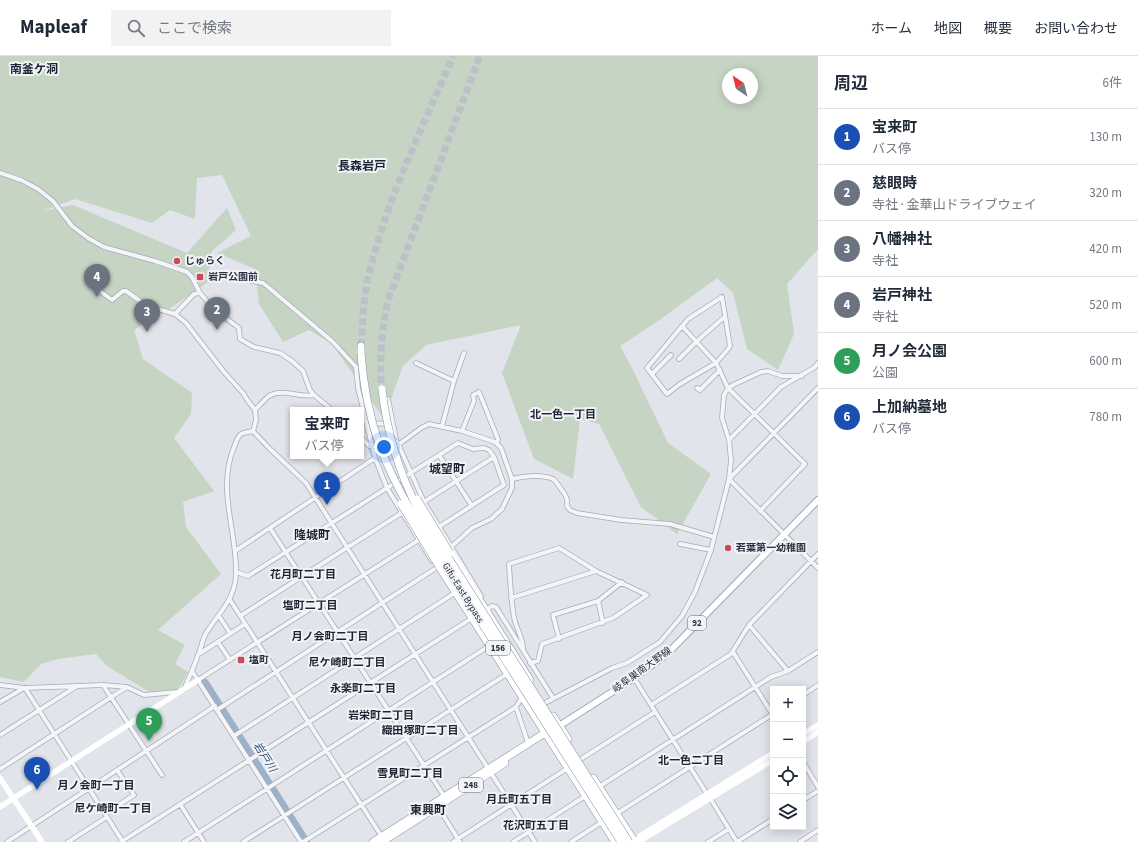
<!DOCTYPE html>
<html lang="ja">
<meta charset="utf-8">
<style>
:root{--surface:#fff;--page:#f2f2f3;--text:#1f2937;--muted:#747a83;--line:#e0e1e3;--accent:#111827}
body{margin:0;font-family:"Source Sans 3","Noto Sans JP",sans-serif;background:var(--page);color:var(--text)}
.controls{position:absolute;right:12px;bottom:12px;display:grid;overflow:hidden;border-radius:0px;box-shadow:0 2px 10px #0003}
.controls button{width:36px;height:36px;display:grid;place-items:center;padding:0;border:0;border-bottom:1px solid var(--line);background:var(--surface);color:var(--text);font:20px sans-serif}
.compass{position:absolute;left:722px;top:12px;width:36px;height:36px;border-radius:50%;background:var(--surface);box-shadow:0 2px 10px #0003;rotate:325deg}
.you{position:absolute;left:384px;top:391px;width:14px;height:14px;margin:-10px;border:3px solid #fff;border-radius:50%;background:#1a73e8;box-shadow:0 0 0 6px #1a73e833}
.badge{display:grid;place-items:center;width:26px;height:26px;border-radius:50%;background:var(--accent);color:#fff;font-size:13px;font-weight:700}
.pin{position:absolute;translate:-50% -33px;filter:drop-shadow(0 1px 2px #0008)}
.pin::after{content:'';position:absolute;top:21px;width:14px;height:12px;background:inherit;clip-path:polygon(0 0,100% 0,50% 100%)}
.popup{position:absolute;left:290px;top:351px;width:74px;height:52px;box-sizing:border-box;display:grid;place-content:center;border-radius:0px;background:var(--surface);filter:drop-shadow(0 1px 3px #0005);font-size:13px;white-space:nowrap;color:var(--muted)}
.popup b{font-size:15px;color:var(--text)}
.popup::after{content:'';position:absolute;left:50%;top:100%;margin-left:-8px;border:8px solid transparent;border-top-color:var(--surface)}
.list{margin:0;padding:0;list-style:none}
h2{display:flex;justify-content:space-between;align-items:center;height:52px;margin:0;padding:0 16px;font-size:17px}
h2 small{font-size:13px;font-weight:400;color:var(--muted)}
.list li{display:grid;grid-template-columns:26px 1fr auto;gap:12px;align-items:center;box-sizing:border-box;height:56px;padding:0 16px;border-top:1px solid var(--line)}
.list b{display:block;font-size:15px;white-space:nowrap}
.list p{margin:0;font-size:13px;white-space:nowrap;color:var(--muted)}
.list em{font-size:13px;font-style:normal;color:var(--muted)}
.icon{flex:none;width:22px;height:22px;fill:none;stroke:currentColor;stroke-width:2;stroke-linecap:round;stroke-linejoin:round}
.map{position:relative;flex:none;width:818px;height:786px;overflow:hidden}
header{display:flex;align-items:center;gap:24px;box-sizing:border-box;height:56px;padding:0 20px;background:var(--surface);border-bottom:1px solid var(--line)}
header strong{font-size:19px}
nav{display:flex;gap:22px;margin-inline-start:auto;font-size:14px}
.search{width:280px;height:36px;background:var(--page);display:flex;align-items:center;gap:10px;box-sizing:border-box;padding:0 14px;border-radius:0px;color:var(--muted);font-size:15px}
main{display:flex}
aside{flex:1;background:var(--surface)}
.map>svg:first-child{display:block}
</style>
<header>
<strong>Mapleaf</strong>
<div class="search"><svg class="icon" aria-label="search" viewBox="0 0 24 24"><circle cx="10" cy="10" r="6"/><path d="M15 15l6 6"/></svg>ここで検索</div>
<nav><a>ホーム</a><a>地図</a><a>概要</a><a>お問い合わせ</a></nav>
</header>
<main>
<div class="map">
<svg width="818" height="786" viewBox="0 0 818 786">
<rect width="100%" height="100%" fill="#e1e4ea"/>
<!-- green -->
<path fill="#c6d4c3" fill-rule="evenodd" d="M0,0H818V193L787,228L794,278L778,314L747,293L733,237L717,222L658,265L620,290L632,312L668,387L711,418L677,478L641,451L599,368L580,363L573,423L534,403L502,317L521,269L426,289L403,310L384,363L332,288L309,274L283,286L259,248L255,213L217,197L251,180L222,119L197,122L195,163L170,154L152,167L75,143L42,155L73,149L187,197L227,152L236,174L212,195L207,227L172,251L134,274L143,303L192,337L191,358L174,382L214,435L183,446L186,471L221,518L158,574L185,589L175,608L188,616L178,634L151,637L107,610L96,598L58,603L41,608L24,626L0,621ZM728,18H752V42H728Z"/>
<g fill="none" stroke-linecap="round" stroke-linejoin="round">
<!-- river -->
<path stroke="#9db1c9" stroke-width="8" d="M205,627L306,786"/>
<!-- highway-tunnel -->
<path stroke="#bcc0c8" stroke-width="7" stroke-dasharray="7 3.5" stroke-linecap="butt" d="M361,290C363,266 363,241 369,218C387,142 423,71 453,0
M381,327C380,299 382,272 388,244L480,0"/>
<!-- street casing -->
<g stroke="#a6abb4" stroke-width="5.5">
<path id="street" d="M0,117L21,124L38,133L53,145L72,170L88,182L104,191L155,205L187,216L192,221L200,237L214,253L239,272L240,283L254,291L280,297L292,305L303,315L310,334L314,339L332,354
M252,225L263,227L268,231L333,286L356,311L358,332L375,402L387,432L432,505
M100,235L112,244L123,235H126L140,245L158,253L175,258L186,267L224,316L243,337L248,345L255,354L256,364L253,375
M722,241L729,284L730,289L729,292L716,307L680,328L667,338L647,312L688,263Z
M175,258L194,238L200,237
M682,270L716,307L728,332L805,408L760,455
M679,303L696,286L722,263L725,262
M416,307L454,325
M652,318L671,299
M697,332L700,334L720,314
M388,343L396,383L424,446L481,540
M255,354C259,350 264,344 269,340C282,332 300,342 314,339
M371,367L388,368
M442,370L454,325L464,297
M253,375L269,392L306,427L535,786
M462,375L474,345L473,339L479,336L498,383L497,387
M361,381L369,390H373
M729,384L781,331L815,311L818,307
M398,389L421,372L429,368L462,375L495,386L501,392L512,423V432L502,453L491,463L472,472L452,490L447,496
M439,399L472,450
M512,423C523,420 542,418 553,423C556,425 559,430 561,433C566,439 568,443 567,450L570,454L577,457L621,464L670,468L714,481
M729,423L818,332
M729,423L818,512
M419,449L494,401
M270,472L444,740
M680,488L711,494
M235,495L375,402
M236,516L248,520L458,387L473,393L484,392L489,394L494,401L504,429L434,474
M511,542L596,515
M230,544L382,781
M598,545L603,567
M485,555L492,550L496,551L553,642
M219,560L230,577
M240,560L403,456
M749,569L788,615
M559,583L553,559L598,545L622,526
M218,586L230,604
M523,594C524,583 516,573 514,561C511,544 510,526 509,508L559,492L596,515L647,539L613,562L542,588L538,605L530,607
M733,596L773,659
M199,598L245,568
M192,615L301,786
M634,622L707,738
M198,624L422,482
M0,629L25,632L103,629L127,631L144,639L177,636
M103,629L162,719
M25,632L123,786
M184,633C189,622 194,611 198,599C201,593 202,585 205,579C218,557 237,543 236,514C236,472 217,433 234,391C236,387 237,381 241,378C245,376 249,376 253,375
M803,639L818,629
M522,641L516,651L528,687
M0,646L24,632
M545,647L612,612L627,607L660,586L682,560L695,536L711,494L729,423L731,404L729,384L722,362L724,339L728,332L735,328L761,316L768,315L782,320H802
M651,649L731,598L749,569L818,498
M217,654L436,512L439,508
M0,679L77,630
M234,680L453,538
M581,703L655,656
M803,706L818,731
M0,713L127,631
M597,732L771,621L788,615L818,596
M710,742L737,786
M803,744L818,735
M180,748L204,786
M438,751L460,786
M105,758L134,739L117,714
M616,758L773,658
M7,786L215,650
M68,786L107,761
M121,786L472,562
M184,786L489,590
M243,786L507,618
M303,786L516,651
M453,786L568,712
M513,786L587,739
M571,786L602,766
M708,786L729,773
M737,786L773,763
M800,786L818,774"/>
</g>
<!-- primary casing -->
<g stroke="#a1a8b5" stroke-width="8">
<path id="primary" d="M559,670L634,622L667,598L818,444"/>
</g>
<!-- highway casing -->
<g stroke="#8991a0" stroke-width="8">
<path id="highway" d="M361,297V290
M450,497L530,624
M440,512L615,786
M553,660L568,683
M593,722L635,786
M373,786L548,675
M382,786L505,707"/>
</g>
<!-- street -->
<use href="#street" stroke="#f4f5f8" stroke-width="4"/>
<!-- secondary -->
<path stroke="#fff" stroke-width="5.5" d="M803,678L818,669
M803,686L818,676
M0,722L42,786
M0,751L198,624
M637,786L640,780L773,697
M638,786L773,704"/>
<!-- primary -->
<use href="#primary" stroke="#fff" stroke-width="6"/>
<!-- highway -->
<use href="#highway" stroke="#fff" stroke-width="7"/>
<!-- highway-bridge casing -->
<g stroke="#8991a0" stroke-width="8" stroke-linecap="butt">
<path id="highway-bridge" d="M361,297C366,367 385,414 422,473L621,786
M382,333C387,377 399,418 420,457L629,786
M417,443L450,497
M401,448L440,512"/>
</g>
<!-- highway-bridge -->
<use href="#highway-bridge" stroke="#fff" stroke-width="7"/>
</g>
<!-- markers -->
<g fill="#cd4958" stroke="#f1f3f7" stroke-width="1.5">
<circle cx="177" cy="205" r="4"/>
<rect x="196" y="217" width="8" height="8" rx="2"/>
<circle cx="728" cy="492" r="4"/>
<rect x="237" y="600" width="8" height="8" rx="2"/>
</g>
<g text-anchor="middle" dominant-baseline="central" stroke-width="4" stroke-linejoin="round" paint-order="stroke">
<!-- shield labels -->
<g fill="#f1f3f7" stroke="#666c78" stroke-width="1">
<rect x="688" y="560" width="18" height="14" rx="3"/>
<rect x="486" y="585" width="24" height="14" rx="3"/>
<rect x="459" y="722" width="24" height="14" rx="3"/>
</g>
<g font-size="9" font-weight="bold" fill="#2a3241">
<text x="697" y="567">92</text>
<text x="498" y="592">156</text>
<text x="471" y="729">248</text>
</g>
<!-- poi labels -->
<g font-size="10" font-weight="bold" fill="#2a3241" stroke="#f1f3f7" text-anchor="start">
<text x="185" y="205">じゅらく</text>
<text x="208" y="221">岩戸公園前</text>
<text x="736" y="492">若葉第一幼稚園</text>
<text x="249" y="604">塩町</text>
</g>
<!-- street labels -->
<g font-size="10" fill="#2a3241" stroke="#f1f3f7">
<text transform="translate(463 537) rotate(58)">Gifu-East Bypass</text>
<text transform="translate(642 614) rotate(-36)">岐阜巣南大野線</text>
</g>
<!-- neighbourhood labels -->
<g font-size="11" font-weight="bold" fill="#1c2332" stroke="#f1f3f7">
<text x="563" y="358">北一色一丁目</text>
<text x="303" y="518">花月町二丁目</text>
<text x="310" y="549">塩町二丁目</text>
<text x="330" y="580">月ノ会町二丁目</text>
<text x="347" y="606">尼ケ崎町二丁目</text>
<text x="363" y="632">永楽町二丁目</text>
<text x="381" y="659">岩栄町二丁目</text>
<text x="420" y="674">織田塚町二丁目</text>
<text x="691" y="704">北一色二丁目</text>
<text x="410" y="717">雪見町二丁目</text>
<text x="96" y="729">月ノ会町一丁目</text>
<text x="519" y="743">月丘町五丁目</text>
<text x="113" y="752">尼ケ崎町一丁目</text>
<text x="536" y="769">花沢町五丁目</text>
</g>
<!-- water labels -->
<g font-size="11" font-style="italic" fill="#344f75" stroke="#f1f3f7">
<text transform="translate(265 701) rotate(58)">岩戸川</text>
</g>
<!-- quarter labels -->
<g font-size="12" font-weight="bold" fill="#1c2332" stroke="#f1f3f7">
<text x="34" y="13">南釜ケ洞</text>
<text x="362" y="110">長森岩戸</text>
<text x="447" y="413">城望町</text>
<text x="312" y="479">隆城町</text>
<text x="428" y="754">東興町</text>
</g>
</g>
</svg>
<div class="controls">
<button>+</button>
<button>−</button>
<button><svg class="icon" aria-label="locate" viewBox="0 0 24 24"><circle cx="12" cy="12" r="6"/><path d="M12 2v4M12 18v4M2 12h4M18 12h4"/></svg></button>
<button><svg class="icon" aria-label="layers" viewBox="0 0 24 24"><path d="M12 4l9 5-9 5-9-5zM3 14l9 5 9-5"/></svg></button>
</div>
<svg class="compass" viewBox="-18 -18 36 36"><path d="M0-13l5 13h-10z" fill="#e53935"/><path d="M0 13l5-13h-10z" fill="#747a83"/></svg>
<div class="you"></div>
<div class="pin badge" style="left:327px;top:449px;background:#1a4fb4">1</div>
<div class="popup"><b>宝来町</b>バス停</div>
<div class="pin badge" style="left:217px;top:274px;background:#6b7280">2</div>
<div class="pin badge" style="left:147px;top:276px;background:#6b7280">3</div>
<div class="pin badge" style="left:97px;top:241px;background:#6b7280">4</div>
<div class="pin badge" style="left:149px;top:685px;background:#2e9e5b">5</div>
<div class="pin badge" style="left:37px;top:734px;background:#1a4fb4">6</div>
</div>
<aside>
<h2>周辺<small>6件</small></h2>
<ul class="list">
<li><span class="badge" style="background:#1a4fb4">1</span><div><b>宝来町</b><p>バス停</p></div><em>130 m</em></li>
<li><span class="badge" style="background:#6b7280">2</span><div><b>慈眼時</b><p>寺社 · 金華山ドライブウェイ</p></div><em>320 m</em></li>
<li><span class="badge" style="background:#6b7280">3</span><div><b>八幡神社</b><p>寺社</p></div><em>420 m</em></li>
<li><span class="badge" style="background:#6b7280">4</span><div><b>岩戸神社</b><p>寺社</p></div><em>520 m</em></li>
<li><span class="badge" style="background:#2e9e5b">5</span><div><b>月ノ会公園</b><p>公園</p></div><em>600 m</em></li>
<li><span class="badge" style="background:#1a4fb4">6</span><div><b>上加納墓地</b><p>バス停</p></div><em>780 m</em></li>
</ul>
</aside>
</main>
